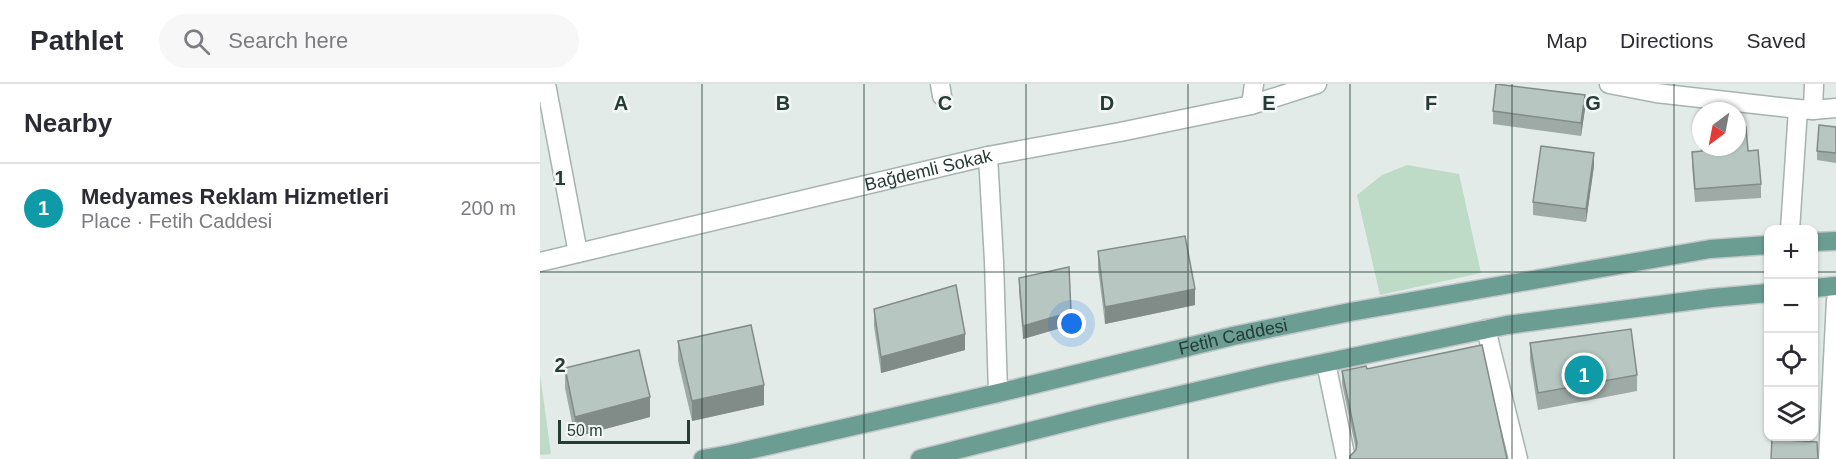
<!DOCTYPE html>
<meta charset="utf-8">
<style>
:root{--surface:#fff;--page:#f7f7f7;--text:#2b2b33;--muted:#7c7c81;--line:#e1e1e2;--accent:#0f766e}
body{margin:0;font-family:Helvetica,sans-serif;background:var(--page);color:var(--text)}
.controls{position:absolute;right:18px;bottom:18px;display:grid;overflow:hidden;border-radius:12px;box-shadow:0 2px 4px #0004}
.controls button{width:54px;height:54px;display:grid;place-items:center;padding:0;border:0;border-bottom:2px solid var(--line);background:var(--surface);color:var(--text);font:30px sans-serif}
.compass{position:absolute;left:1152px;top:18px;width:54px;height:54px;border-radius:50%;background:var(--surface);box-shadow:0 2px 4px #0004;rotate:212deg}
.scale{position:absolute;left:18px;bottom:15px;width:132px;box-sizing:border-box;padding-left:6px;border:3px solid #243b36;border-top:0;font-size:16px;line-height:21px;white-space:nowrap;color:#243b36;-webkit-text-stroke:4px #f3f8f6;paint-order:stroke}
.you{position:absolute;left:532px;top:240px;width:21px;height:21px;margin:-15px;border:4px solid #fff;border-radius:50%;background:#1a73e8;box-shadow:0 0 0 9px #1a73e833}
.badge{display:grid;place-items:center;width:39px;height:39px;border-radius:50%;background:var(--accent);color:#fff;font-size:20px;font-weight:700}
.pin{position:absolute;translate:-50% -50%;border:3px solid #fff;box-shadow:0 2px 6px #0006}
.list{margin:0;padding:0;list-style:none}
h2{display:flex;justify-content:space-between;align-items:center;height:78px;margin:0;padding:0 24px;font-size:26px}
h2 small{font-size:20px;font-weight:400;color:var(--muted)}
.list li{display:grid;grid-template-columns:39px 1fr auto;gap:18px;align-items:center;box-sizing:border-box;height:90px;padding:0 24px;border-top:2px solid var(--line)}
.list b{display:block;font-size:22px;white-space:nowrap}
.list p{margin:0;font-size:20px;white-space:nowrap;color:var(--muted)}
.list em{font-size:20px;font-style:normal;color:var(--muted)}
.icon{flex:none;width:33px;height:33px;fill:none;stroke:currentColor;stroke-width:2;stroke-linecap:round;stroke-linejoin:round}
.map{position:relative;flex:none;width:1296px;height:375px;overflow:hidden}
header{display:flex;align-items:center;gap:36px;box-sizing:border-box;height:84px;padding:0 30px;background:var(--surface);border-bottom:2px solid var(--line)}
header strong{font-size:28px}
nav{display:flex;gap:33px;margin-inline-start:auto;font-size:21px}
.search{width:420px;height:54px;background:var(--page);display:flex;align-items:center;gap:15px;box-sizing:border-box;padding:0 21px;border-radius:33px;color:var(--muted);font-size:22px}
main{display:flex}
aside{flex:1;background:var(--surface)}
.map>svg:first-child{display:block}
</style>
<header>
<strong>Pathlet</strong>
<div class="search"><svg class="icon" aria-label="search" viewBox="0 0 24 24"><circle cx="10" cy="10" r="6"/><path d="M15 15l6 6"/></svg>Search here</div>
<nav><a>Map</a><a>Directions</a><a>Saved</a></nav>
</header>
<main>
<aside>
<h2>Nearby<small></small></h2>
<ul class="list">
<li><span class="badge" style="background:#0f9aa8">1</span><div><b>Medyames Reklam Hizmetleri</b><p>Place · Fetih Caddesi</p></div><em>200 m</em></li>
</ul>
</aside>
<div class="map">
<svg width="1296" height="375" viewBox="0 0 1296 375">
<rect width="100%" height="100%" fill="#e3ebe8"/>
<!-- green -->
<path fill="#bddbc7" d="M867,81L919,90L941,189L840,211L817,111L842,91Z
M0,290L11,370L0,371Z"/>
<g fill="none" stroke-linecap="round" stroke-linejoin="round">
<!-- minor casing -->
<g stroke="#a6b3af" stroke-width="21">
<g id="minor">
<path d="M6,0L38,169"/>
<path d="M400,0L402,12"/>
<path d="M1069,0L1116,9L1258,25L1273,26L1296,24"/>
<path d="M711,21L714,0"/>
<path d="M1273,26L1274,0"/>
<path d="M448,72L454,177L458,309"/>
<path d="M1250,146L1258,25"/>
<path id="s1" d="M0,178L448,72L580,48L711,21L777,0"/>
<path d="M946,245L978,375"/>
<path d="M786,279L806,375"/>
<path d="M1288,375L1296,216"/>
</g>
</g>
<!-- primary casing -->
<g stroke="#c2c8c7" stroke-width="21">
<g id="primary">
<path d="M1274,158L1296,157"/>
<path d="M1274,204L1296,202"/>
<path id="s2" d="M163,375L191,370L458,309L693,252L810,228L1170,165L1228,161"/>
<path d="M380,375L559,330L731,290L967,241L1172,214L1228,209"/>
</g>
</g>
<!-- minor -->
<use href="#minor" stroke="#fff" stroke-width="18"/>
<!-- primary -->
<use href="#primary" stroke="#6b9d93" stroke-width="18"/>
</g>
<!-- wall -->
<path fill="#9eaaa6" d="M1045,25L1041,52L953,40V27Z
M1296,43V79L1277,76V67Z
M1161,46V63H1197L1221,100V114L1155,118L1152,81V68L1161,67Z
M1054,82L1046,138L993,131V118Z
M558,167L655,221L565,240L558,184Z
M479,194L531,241L483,255L479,207Z
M334,225L425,266L341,289L334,242Z
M138,257L224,321L152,337L138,277Z
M990,259L1097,291V307L998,326L990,276Z
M25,284L110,333L35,353L25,304Z
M827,285L967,375H810V372L816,366L802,300V287Z"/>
<!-- shaded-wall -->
<path fill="#818b87" d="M1045,11V25L1041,52V39Z
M1054,69V82L1046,138V125Z
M655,205V221L565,240V223Z
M531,228V241L483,255V242Z
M425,250V266L341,289V273Z
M224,301V321L152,337V317Z
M110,313V333L35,353V333Z"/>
<!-- building -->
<path fill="#b8c6c1" stroke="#818b87" stroke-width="1.5" d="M956,0L1045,11L1041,39L953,27Z
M1279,41L1296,43V69L1277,67Z
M1206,43L1208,67L1218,66L1221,100L1155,105L1152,68L1162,67L1161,63H1197V44Z
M1001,62L1054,69L1046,125L993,118Z
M645,152L655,205L565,223L558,167Z
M529,183L531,228L483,242L479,194Z
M416,201L425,250L341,273L334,225Z
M211,241L224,301L152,317L138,257Z
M1091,245L1097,291L998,309L990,259Z
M942,261L967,375H810V372L816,366L817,359L802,287L826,282L827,285Z
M99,266L110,313L35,333L25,284Z
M1232,355L1277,358L1278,375H1231Z"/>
<!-- grid -->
<path fill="none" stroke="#243b36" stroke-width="1.5" stroke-opacity="0.55" d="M162,0V375M324,0V375M486,0V375M648,0V375M810,0V375M972,0V375M1134,0V375M0,188H1228M1274,188H1296"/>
<g text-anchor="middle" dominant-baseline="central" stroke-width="5" stroke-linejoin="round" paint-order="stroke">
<!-- street labels -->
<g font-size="18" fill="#243b36" stroke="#f3f8f6">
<text stroke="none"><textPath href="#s1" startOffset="399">Bağdemli Sokak</textPath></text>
<text stroke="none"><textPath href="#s2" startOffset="544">Fetih Caddesi</textPath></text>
</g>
</g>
<g font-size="20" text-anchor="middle" font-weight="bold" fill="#243b36" stroke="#f3f8f6" stroke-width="5" stroke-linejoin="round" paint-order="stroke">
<text x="81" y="26">A</text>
<text x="243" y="26">B</text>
<text x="405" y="26">C</text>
<text x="567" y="26">D</text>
<text x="729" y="26">E</text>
<text x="891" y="26">F</text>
<text x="1053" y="26">G</text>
<text x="20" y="101">1</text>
<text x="20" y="288">2</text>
</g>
</svg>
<div class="controls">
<button>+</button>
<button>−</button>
<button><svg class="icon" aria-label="locate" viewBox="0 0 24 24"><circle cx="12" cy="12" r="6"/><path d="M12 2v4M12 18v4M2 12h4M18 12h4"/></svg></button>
<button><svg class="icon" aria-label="layers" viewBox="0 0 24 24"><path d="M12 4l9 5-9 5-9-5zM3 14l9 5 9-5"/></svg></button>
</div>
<svg class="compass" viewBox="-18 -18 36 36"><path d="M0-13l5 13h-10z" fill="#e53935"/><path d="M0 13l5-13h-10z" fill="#7c7c81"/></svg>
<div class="scale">50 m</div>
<div class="you"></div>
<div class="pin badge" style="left:1044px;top:291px;background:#0f9aa8">1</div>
</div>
</main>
